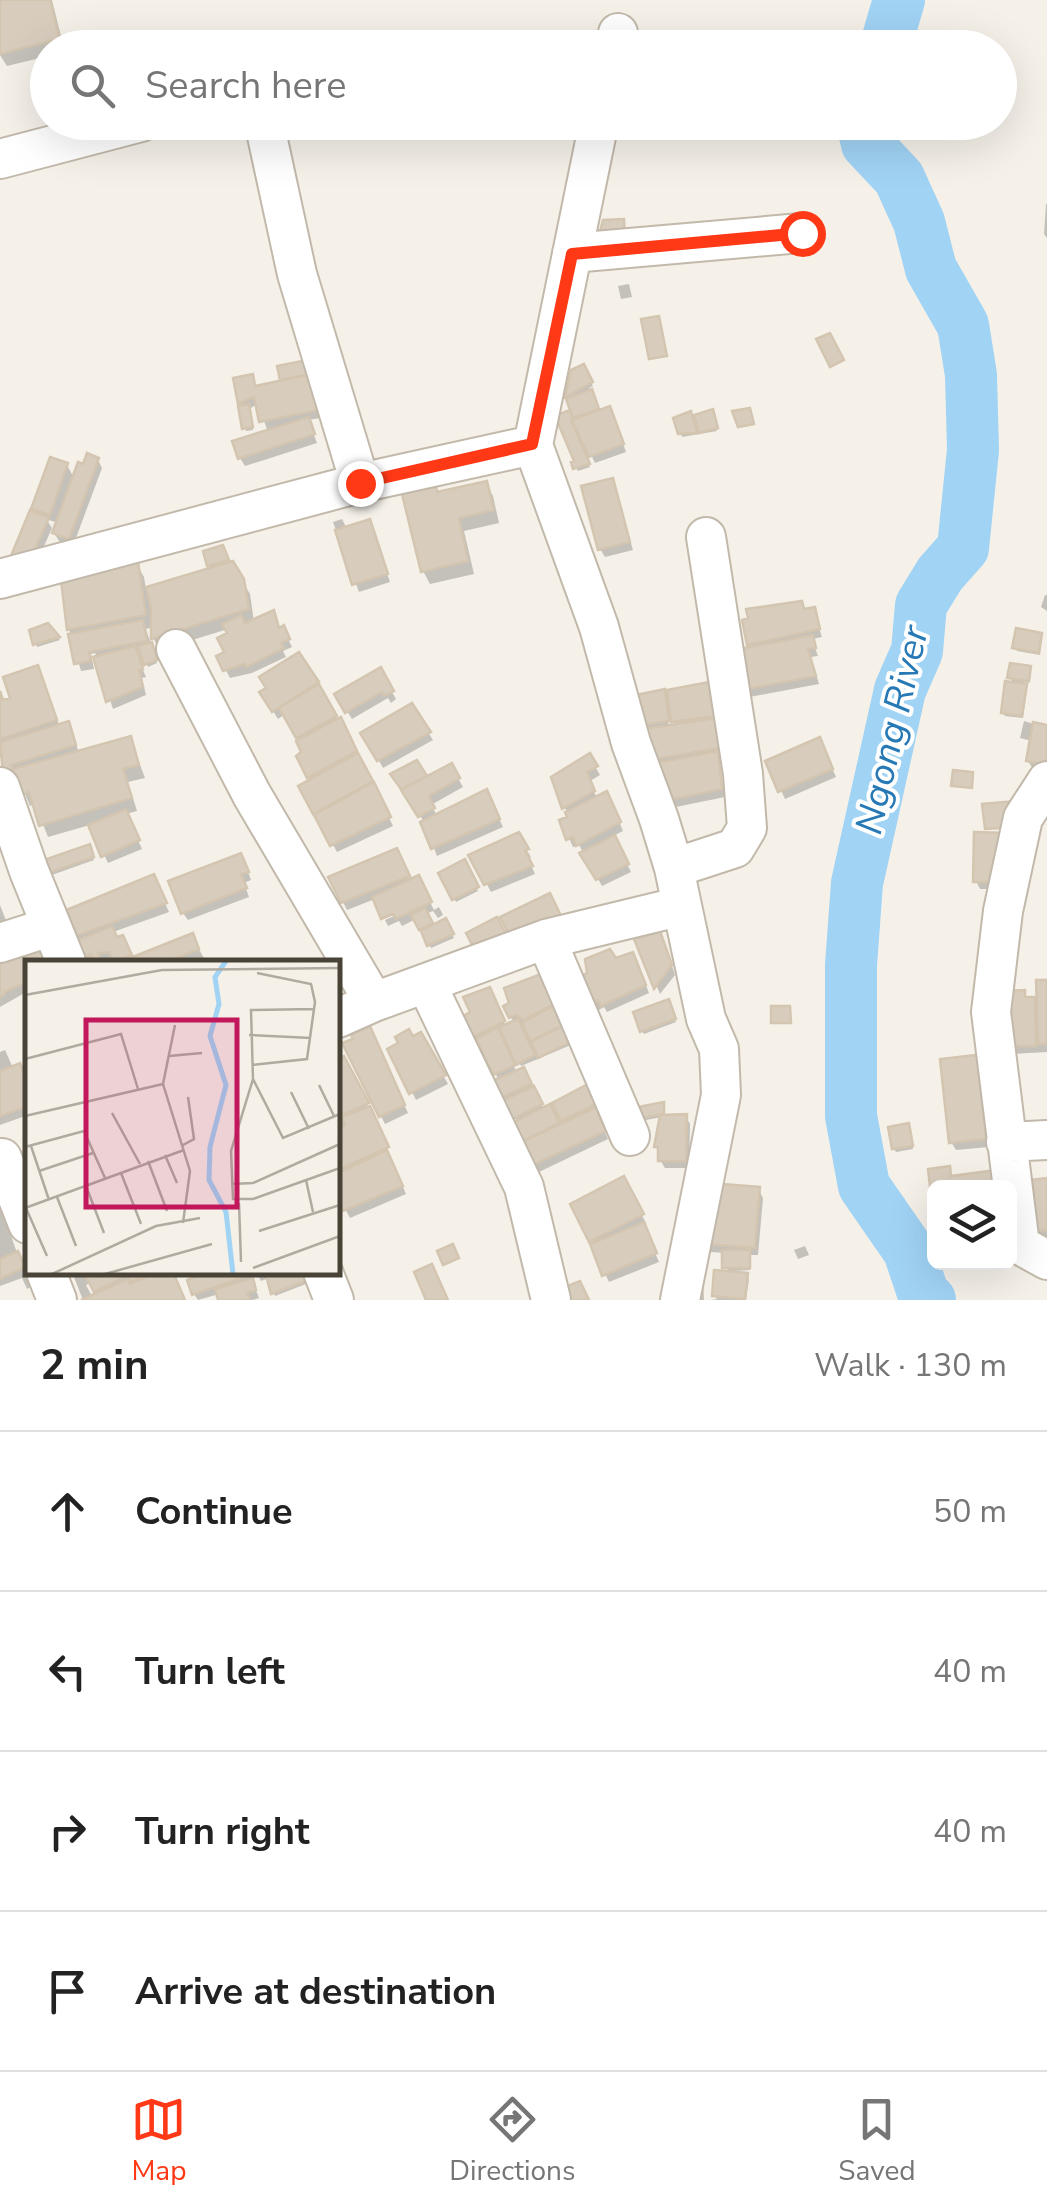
<!DOCTYPE html>
<meta charset="utf-8">
<style>
:root{--surface:#fff;--page:#f2f2f2;--text:#222;--muted:#767676;--line:#e0e0e0;--accent:#ff3816}
body{margin:0;font-family:"Nunito Sans",sans-serif;background:var(--page);color:var(--text)}
.controls{position:absolute;right:30px;bottom:30px;display:grid;overflow:hidden;border-radius:15px;box-shadow:0 10px 40px #0002}
.controls button{width:90px;height:90px;display:grid;place-items:center;padding:0;border:0;border-bottom:2px solid var(--line);background:var(--surface);color:var(--text);font:50px sans-serif}
.stop{position:absolute;width:30px;height:30px;margin:-22px;border:8px solid #ff3816;border-radius:50%;background:#fff}
.stop.end{background:#ff3816;border-color:#fff;box-shadow:0 2px 10px #0008}
.list{margin:0;padding:0;list-style:none}
h2{display:flex;justify-content:space-between;align-items:center;height:130px;margin:0;padding:0 40px;font-size:42px}
h2 small{font-size:32px;font-weight:400;color:var(--muted)}
.list li{display:grid;grid-template-columns:65px 1fr auto;gap:30px;align-items:center;box-sizing:border-box;height:160px;padding:0 40px;border-top:2px solid var(--line)}
.list b{display:block;font-size:38px;white-space:nowrap}
.list em{font-size:32px;font-style:normal;color:var(--muted)}
.icon{flex:none;width:55px;height:55px;fill:none;stroke:currentColor;stroke-width:2;stroke-linecap:round;stroke-linejoin:round}
.map{position:relative;flex:none;width:1047px;height:1300px;overflow:hidden}
.search{position:absolute;background:var(--surface);box-shadow:0 10px 40px #0002;left:30px;right:30px;top:30px;height:110px;display:flex;align-items:center;gap:25px;box-sizing:border-box;padding:0 35px;border-radius:55px;color:var(--muted);font-size:38px}
.sheet{height:770px;background:var(--surface)}
nav{display:flex;justify-content:space-around;align-items:center;box-sizing:border-box;height:140px;border-top:2px solid var(--line);background:var(--surface);font-size:28px;color:var(--muted)}
nav a{display:grid;justify-items:center;gap:5px}
nav .on{color:var(--accent)}
.map>svg:first-child{display:block}
</style>
<div class="map">
<svg width="1047" height="1300" viewBox="0 0 1047 1300">
<rect width="100%" height="100%" fill="#f5f1e9"/>
<!-- shadow -->
<path fill="#0003" fill-rule="evenodd" d="M0,0H52L64,48H48V56L7,66L0,55Z
M1046,204H1047V238L1044,234Z
M629,284L632,297L621,299L618,286Z
M307,363L327,417L308,420L317,443L245,466L240,458L268,432L258,404L249,409L253,430L246,431L236,380L252,377L257,388L284,383L282,379Z
M583,367L593,386L589,388L599,412L613,417L626,452L595,463L575,422L570,423L590,467L578,471L574,464L578,463L558,417L574,411L568,396L573,372Z
M712,412L717,431L682,437L677,419Z
M98,460L102,468L73,546L59,541L54,533L58,523L46,519L52,528L34,569L19,564L38,517L34,508L67,465L74,478Z
M612,480L633,550L605,557L600,549Z
M486,484L493,496L499,523L464,531L474,574L430,584L423,571L438,494Z
M342,519L347,529L369,522L390,582L359,592L333,522Z
M222,548L250,594L254,622L273,613L280,630L283,629L292,647L283,651L286,657L252,673L230,678L219,657L227,653L230,635L228,629L160,650L153,638V627L146,629L157,663L148,667L142,650L135,651L146,677L142,678L146,695L113,709L95,653L91,654L94,669L81,671L69,629L137,565L144,577L146,590L212,570L209,565Z
M1045,595H1047V611L1041,607Z
M813,610L822,637L812,639L818,656L811,657L819,684L744,698L752,649L749,644Z
M48,626L60,640L37,647L36,644Z
M1041,635L1040,655L1017,651L1015,647Z
M298,655L338,722L345,728L393,826L337,852L302,787L312,781L299,757L304,753L301,741L285,714L278,719L262,693Z
M36,668L60,727L72,732L79,753L130,738L145,778L128,782L137,811L126,814L142,849L108,863L90,825L48,837L35,804L30,806L18,777L9,780L0,756V693L5,702L13,700Z
M1029,668V683L1023,682L1027,689L1023,718L1005,716L1003,713L1014,685L1010,677Z
M380,671L396,699L391,703L388,698L352,719L337,695Z
M719,683L723,756L718,757L725,797L666,809L645,724L667,708ZM667,712H668L676,726L669,727Z
M411,706L433,740L383,768L364,734Z
M1024,721L1047,728V772L1033,769L1028,761L1040,743L1020,738Z
M823,748L836,777L785,799L768,762Z
M589,756L600,775L590,781L597,799L611,802L623,831L613,836L631,872L602,886L579,845L573,847L562,822L571,818L565,808Z
M416,763L426,779L451,766L463,787L431,805L437,816L490,800L503,827L437,856L424,822L394,775Z
M976,835L995,889H980L976,881Z
M518,836L531,857L528,859L535,874L491,892L472,856Z
M89,847L94,860L49,876L44,863Z
M400,859L411,881L418,878L434,910L439,907L443,915L438,918L433,911L426,914L433,928L445,922L454,938L431,948L416,919L402,926L399,921L388,926L385,920L406,911L375,899L347,910L343,902Z
M464,862L478,891L456,902L441,874Z
M245,864L251,880L244,883L249,897L188,920L183,913Z
M157,885L169,912L113,932L117,940L127,946L133,960L196,944L206,962H117L108,958L100,962H88L68,912Z
M0,905L12,936L0,940Z
M637,940L664,941L675,975L660,994Z
M0,957L57,962H28V991L0,1007Z
M615,961L637,963L649,993L607,1012L604,1007L592,1014L587,1006Z
M545,975L578,1042L521,1066L544,1110L549,1107L559,1128L566,1124L555,1104L591,1085L609,1121L602,1125L608,1139L539,1172L523,1141L518,1122L502,1097L499,1081L481,1043L475,1045L471,1037L493,998L506,1027L514,1023L511,1017ZM502,1028L523,1070L517,1073L499,1034L498,1030Z
M1047,983V1052L1011,1054L1023,993L1027,999H1039Z
M668,1002L676,1022L644,1034L642,1031Z
M420,1035L448,1084L416,1100L391,1050Z
M374,1037L408,1113L385,1124L345,1045Z
M5,1050L13,1068L28,1085V1115L0,1125V1052Z
M976,1058L981,1066L989,1147L956,1150L951,1142Z
M342,1060L371,1112L406,1194L350,1218L345,1209H338V1062Z
M664,1108V1117H686L690,1124L689,1168H665L660,1160L656,1146L662,1117L635,1122L633,1119Z
M909,1129L913,1149L896,1152L894,1149Z
M623,1179L646,1223L643,1225L659,1262L609,1282L573,1205Z
M1047,1180V1238L1029,1240Z
M759,1190L763,1198L758,1255H751L750,1270L734,1271V1274L747,1276L749,1279L746,1300H711L717,1299L714,1295L728,1274L725,1253L711,1252L707,1244Z
M0,1203L18,1256L33,1286L27,1289L22,1278L0,1286Z
M805,1246L809,1255L798,1259L794,1250Z
M72,1272H171L184,1300H83ZM92,1282L98,1295L93,1298L86,1285Z
M249,1272L259,1298L253,1300H221L219,1294L198,1300L194,1294Z
M256,1272H307L311,1282L275,1296L269,1278L261,1281Z
M703,1276L704,1300H697Z"/>
<g fill="none" stroke-linecap="round" stroke-linejoin="round">
<!-- river -->
<path stroke="#a1d3f5" stroke-width="52" d="M885,48L899,0
M862,122L867,144L899,178L919,222L931,269L963,325L971,375L973,450L963,548L940,574L921,605L917,651L900,690L857,883L851,965V1116L864,1186L909,1251L924,1296L930,1300"/>
</g>
<!-- building -->
<path fill="#d8cdbd" stroke="#d3c5b0" stroke-width="2.5" d="M0,0H50L62,48H53L51,41L0,54Z
M733,36L734,48H710L709,38Z
M624,219L625,239H598L603,220Z
M659,316L667,356L649,359L641,319Z
M830,333L844,360L830,367L816,339Z
M308,360L310,374L280,380L277,366Z
M584,364L593,382L565,397L571,370Z
M317,373L324,409L259,422L254,397L238,404L233,378L253,374L255,386Z
M592,389L599,409L573,418L566,399Z
M249,404L253,427L242,429L238,406Z
M610,406L624,444L589,457L572,420Z
M750,408L754,424L738,427L732,411Z
M713,409L718,428L699,433L694,415Z
M570,410L573,419L571,420L590,464L573,469L571,462L574,461L555,416Z
M691,411L697,433L678,434L673,418Z
M309,417L315,434L238,459L232,441Z
M87,453L99,458L69,539L52,533L78,462L83,464Z
M50,457L68,463L50,515L31,509Z
M613,478L630,542L598,550L581,486Z
M487,481L494,510L459,518L468,561L421,572L402,494L436,486L437,492Z
M30,510L49,518L29,562L11,556Z
M370,519L388,574L352,585L335,530Z
M223,545L229,560L207,566L203,551Z
M233,561L244,579L249,609L151,639V609L146,587Z
M138,562L146,615L67,630L61,580Z
M802,601L804,609L815,607L820,629L747,645L742,620L748,618L746,609Z
M274,610L279,628L284,625L290,639L281,643L284,648L246,667L245,664L223,671L216,656L224,652L217,638L227,633L222,624L241,615L245,623Z
M143,620L147,641L89,652L91,661L74,664L68,634Z
M48,623L60,637L33,645L29,630Z
M1016,628L1042,633L1039,653L1012,648Z
M813,635L816,648L808,649L816,676L737,691L729,651Z
M152,642L157,660L144,665L138,646Z
M135,646L143,669L139,670L143,687L106,702L93,657Z
M299,652L319,682L272,712L259,692L266,688L259,677Z
M1010,663L1031,666L1029,681L1007,678Z
M38,665L57,720L0,739V691L3,700L10,698L3,677Z
M381,667L394,691L384,696L382,692L345,713L334,694Z
M720,680L723,715L671,722L667,690Z
M1005,681L1027,684L1022,716L1001,713Z
M319,684L337,716L296,738L279,708Z
M665,689L669,721L643,725L636,695Z
M412,703L431,732L377,761L360,733Z
M341,717L357,751L307,778L296,756L301,752L296,741Z
M716,718L720,748L650,760L644,729Z
M69,721L76,745L11,765L13,770L3,773L0,742Z
M1033,722L1047,725V765L1026,761Z
M131,736L139,765L123,769L132,798L39,826L29,792L21,795L13,769Z
M820,737L833,769L778,792L765,761Z
M718,751L722,789L659,802L651,764Z
M358,753L373,781L313,814L298,786Z
M590,753L598,766L587,772L595,791L562,809L551,777Z
M417,760L427,776L401,789L390,774Z
M452,763L460,778L429,796L435,808L418,817L401,790Z
M953,770L973,772L972,788L951,786Z
M374,782L391,817L330,846L314,815Z
M487,789L500,819L431,849L420,822Z
M607,791L621,822L576,846L573,837L566,840L559,820L567,817L565,812Z
M1016,801L1018,827L985,829L982,804Z
M126,809L140,840L101,857L88,825Z
M519,832L529,849L525,850L533,866L484,885L468,855Z
M974,832L1007,833L992,882H973Z
M615,835L629,864L596,880L579,853Z
M90,844L94,857L45,874L41,861Z
M397,848L410,876L341,903L328,877Z
M241,853L249,872L241,874L247,888L181,914L168,881Z
M465,859L479,887L452,900L438,873Z
M154,874L167,903L76,936L64,911Z
M419,875L432,902L396,919L393,914L381,919L372,897Z
M550,893L564,922L515,946L500,917Z
M425,908L433,923L419,930L411,915Z
M497,917L512,946L481,962L466,933Z
M446,918L454,934L427,946L421,931Z
M112,926L117,937L123,935L132,955L114,962L109,952L98,953L102,962H89L87,959L93,957L91,954L82,958L76,941Z
M660,931L672,965L654,989L634,939Z
M193,933L199,949L167,962H126L125,960Z
M41,938L59,962H28V982L4,992L5,994L0,997V954Z
M610,949L616,958L633,952L646,985L601,1006L598,1000L585,1007L573,980L587,973L585,959Z
M546,972L560,1001L523,1020L517,1015L509,1018L503,1006L509,1003L504,988Z
M1036,980H1047V1044H1038Z
M490,987L505,1021L469,1039L460,1018L470,1012L463,997Z
M1025,990V997H1035L1036,1046H1004L1003,991Z
M669,999L676,1019L640,1032L633,1012Z
M561,1002L571,1021L530,1041L522,1023Z
M771,1006H790L791,1023H771Z
M518,1019L535,1055L516,1065L499,1027Z
M571,1022L578,1038L538,1058L531,1042Z
M370,1026L405,1105L379,1117L342,1043L353,1039L351,1035Z
M498,1027L515,1065L493,1075L476,1039Z
M409,1029L413,1036L421,1032L446,1075L409,1094L387,1049L398,1043L395,1037Z
M977,1055L986,1139L949,1143L940,1059Z
M344,1056L369,1103L338,1117V1059Z
M20,1063L28,1083V1106L0,1116V1071Z
M524,1067L532,1084L500,1098L492,1081Z
M592,1082L603,1101L561,1121L552,1103Z
M534,1086L543,1104L513,1119L502,1101Z
M664,1102V1114L630,1120L628,1109Z
M550,1104L559,1123L520,1142L514,1122Z
M603,1104L607,1113L599,1116L606,1131L533,1165L522,1142Z
M370,1106L389,1147L338,1170V1128L345,1125L342,1117Z
M687,1114L686,1161H658V1147H654L660,1115Z
M909,1123L913,1146L892,1149L888,1127Z
M387,1150L403,1186L343,1211L338,1202V1173Z
M950,1166L951,1176L997,1170L999,1188H934L933,1213L928,1169Z
M624,1176L644,1214L589,1242L570,1204Z
M1047,1178V1230L1022,1233L1015,1182Z
M709,1183L760,1187L755,1248L704,1244Z
M644,1222L657,1253L602,1276L590,1244Z
M453,1244L459,1258L443,1265L437,1251Z
M722,1250H750V1268H722Z
M18,1251L25,1267L0,1279V1259Z
M432,1264L448,1300H426L414,1272Z
M714,1270L748,1273L745,1299L712,1296Z
M96,1272H143L145,1276L131,1282L128,1275L94,1292L86,1277Z
M144,1272H173L185,1300H81L128,1279L130,1284L146,1277Z
M249,1272L250,1275L192,1295L187,1280L209,1272Z
M272,1272H309L312,1279L271,1294L266,1275Z
M253,1278L256,1290L247,1293L250,1300H218L215,1289Z
M580,1281L589,1300H563L558,1290Z"/>
<g fill="none" stroke-linecap="round" stroke-linejoin="round">
<!-- minor casing -->
<g stroke="#c2b9aa" stroke-width="42">
<path id="minor" d="M615,48L618,33
M264,122L297,274L360,483
M599,122L533,445L599,627L631,743L659,819L674,868L706,1019L719,1049L721,1095L680,1300
M0,159L141,122
M572,253L801,233
M0,579L360,483L533,445
M176,649L252,795L374,1002
M1047,781L1023,818L1003,911L991,1012L1020,1245L1047,1260
M0,787L29,871L66,962
M674,868L735,848L747,828L743,774L706,537
M546,939L630,1136
M0,943L50,927
M426,983L524,1187L551,1300
M338,1018L374,1002L546,939L682,906
M1006,1142L1047,1140
M2,1158L28,1224
M46,1272L57,1300
M323,1272L334,1300"/>
</g>
<!-- minor -->
<use href="#minor" stroke="#fff" stroke-width="38"/>
</g>
<g fill="none" stroke-linecap="round" stroke-linejoin="round">
<!-- route -->
<path stroke="#ff3816" stroke-width="12" d="M360,483L532,444L572,254L802,233"/>
</g>
<g text-anchor="middle" dominant-baseline="central" stroke-width="8" stroke-linejoin="round" paint-order="stroke">
<!-- water labels -->
<g font-size="38" font-style="italic" fill="#2679b5" stroke="#fff">
<text transform="translate(892 730) rotate(-77)">Ngong River</text>
</g>
</g>
<!-- overview -->
<g transform="translate(25 960)">
<rect width="315" height="315" fill="#f5f1e9"/>
<path fill="none" stroke="#a1d3f5" stroke-width="5" d="M201,1L190,17L194,44L185,76L201,125L185,187L184,220L201,252L208,314"/>
<path fill="none" stroke="#b0aba1" stroke-width="2.5" d="M0,35L137,10L315,8M288,49L226,50L228,119L206,191L208,239H228L315,208M150,65L138,124L165,211L158,263M224,75L286,78M144,96L177,93M0,99L96,74L113,129M227,105L282,99L290,42L286,24L232,13M228,119L258,178L315,154M294,125L309,156M266,132L284,169M87,153L115,204M0,156L138,124M158,185L169,179L163,137M6,186L24,240M0,187L59,171L80,218M140,195L152,223M123,201L142,251M14,211L68,193M96,213L116,264M281,220L288,252M206,224L228,223L315,184M61,226L79,273M32,237L51,286M214,243L216,302M0,248L159,190M1,248L22,296M234,271L315,245M228,308L315,276M27,314L131,266L175,258M80,314L187,284"/>
<path fill="#c2185b" fill-opacity="0.15" stroke="#c2185b" stroke-width="5" d="M61,60H212V247H61Z"/>
<rect width="315" height="315" fill="none" stroke="#494236" stroke-width="5"/>
</g>
</svg>
<div class="controls">
<button><svg class="icon" aria-label="layers" viewBox="0 0 24 24"><path d="M12 4l9 5-9 5-9-5zM3 14l9 5 9-5"/></svg></button>
</div>
<div class="stop" style="left:802px;top:233px"></div>
<div class="stop end" style="left:360px;top:483px"></div>
<div class="search"><svg class="icon" aria-label="search" viewBox="0 0 24 24"><circle cx="10" cy="10" r="6"/><path d="M15 15l6 6"/></svg>Search here</div>
</div>
<section class="sheet">
<h2>2 min<small>Walk · 130 m</small></h2>
<ul class="list">
<li><svg class="icon" aria-label="ahead" viewBox="0 0 24 24"><path d="M12 20V5M6 11l6-6 6 6"/></svg><div><b>Continue</b></div><em>50 m</em></li>
<li><svg class="icon" aria-label="left" viewBox="0 0 24 24"><path d="M17 20v-9H6M10 6l-5 5 5 5"/></svg><div><b>Turn left</b></div><em>40 m</em></li>
<li><svg class="icon" aria-label="right" viewBox="0 0 24 24"><path d="M7 20v-9h11M14 6l5 5-5 5"/></svg><div><b>Turn right</b></div><em>40 m</em></li>
<li><svg class="icon" aria-label="arrive" viewBox="0 0 24 24"><path d="M6 21V4h12l-3 4 3 4H6"/></svg><div><b>Arrive at destination</b></div></li>
</ul>
</section>
<nav>
<a class="on"><svg class="icon" aria-label="map" viewBox="0 0 24 24"><path d="M3 6l6-2 6 2 6-2v14l-6 2-6-2-6 2zM9 4v14M15 6v14"/></svg>Map</a>
<a><svg class="icon" aria-label="directions" viewBox="0 0 24 24"><path d="M12 3l9 9-9 9-9-9zM9 14v-3h6M13 9l2 2-2 2"/></svg>Directions</a>
<a><svg class="icon" aria-label="saved" viewBox="0 0 24 24"><path d="M7 4h10v16l-5-4-5 4z"/></svg>Saved</a>
</nav>
